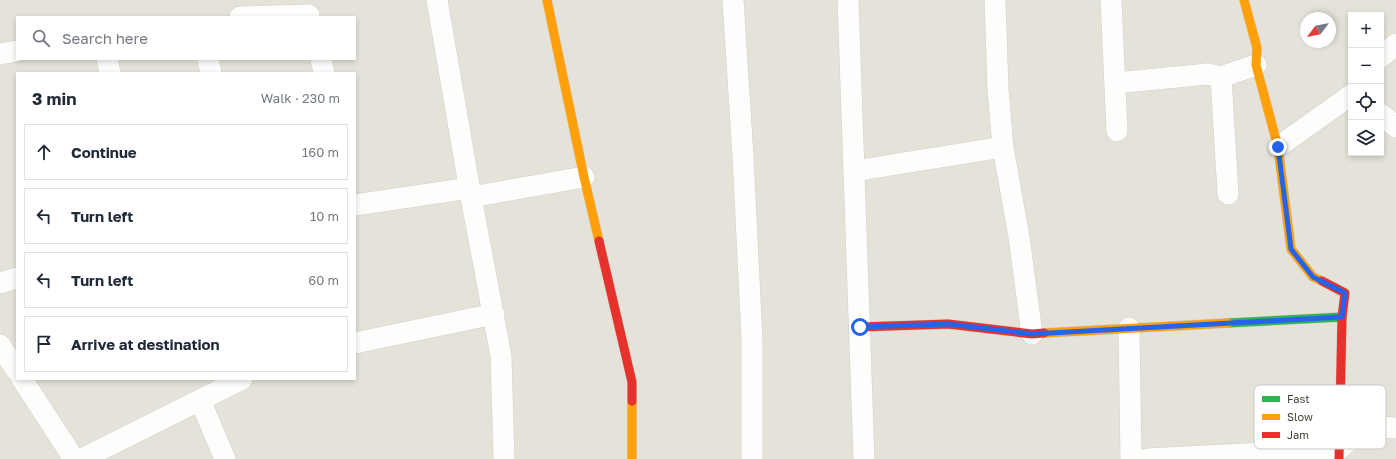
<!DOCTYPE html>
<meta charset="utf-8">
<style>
:root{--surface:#fff;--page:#f6f6f7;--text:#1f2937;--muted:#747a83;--line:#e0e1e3}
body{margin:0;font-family:"Golos Text",sans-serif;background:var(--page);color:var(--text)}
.controls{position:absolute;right:12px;top:12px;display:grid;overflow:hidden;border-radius:0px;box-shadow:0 2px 6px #0003}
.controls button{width:36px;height:36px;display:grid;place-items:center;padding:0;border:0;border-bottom:1px solid var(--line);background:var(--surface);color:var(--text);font:20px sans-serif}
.compass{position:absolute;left:1300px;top:12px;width:36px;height:36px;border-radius:50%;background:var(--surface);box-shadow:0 2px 6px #0003;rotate:238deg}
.stop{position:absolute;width:12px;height:12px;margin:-9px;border:3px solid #2563eb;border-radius:50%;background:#fff}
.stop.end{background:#2563eb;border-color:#fff;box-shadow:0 1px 4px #0008}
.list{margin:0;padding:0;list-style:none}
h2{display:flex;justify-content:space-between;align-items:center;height:52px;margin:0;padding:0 16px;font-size:17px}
h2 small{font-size:13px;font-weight:400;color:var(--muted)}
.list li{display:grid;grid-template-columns:26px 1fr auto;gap:12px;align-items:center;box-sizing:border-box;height:56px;margin:0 8px 8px;padding:0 8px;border:1px solid var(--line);border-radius:0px}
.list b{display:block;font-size:15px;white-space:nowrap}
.list em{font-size:13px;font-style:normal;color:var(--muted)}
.icon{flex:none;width:22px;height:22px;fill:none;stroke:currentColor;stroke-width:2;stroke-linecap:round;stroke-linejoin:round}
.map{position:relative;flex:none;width:1396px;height:459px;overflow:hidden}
.search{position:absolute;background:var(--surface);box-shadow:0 2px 6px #0003;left:16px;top:16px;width:340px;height:44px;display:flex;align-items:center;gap:10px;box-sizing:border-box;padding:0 14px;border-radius:0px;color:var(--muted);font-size:15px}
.panel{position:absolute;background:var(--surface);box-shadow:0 2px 6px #0003;left:16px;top:72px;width:340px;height:308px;border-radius:0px}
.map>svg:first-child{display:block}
</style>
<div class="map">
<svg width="1396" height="459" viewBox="0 0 1396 459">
<rect width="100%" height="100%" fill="#f1f0eb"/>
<!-- residential -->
<path fill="#e5e3d9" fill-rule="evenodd" d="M0,0H1396V459H0ZM1351,15H1381V153H1351ZM17,17H355V59H17ZM1306,18H1330V42H1306ZM17,73H355V379H17Z"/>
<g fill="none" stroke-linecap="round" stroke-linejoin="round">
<!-- street casing -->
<g stroke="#cfcec8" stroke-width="22">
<path id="street" d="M437,0L471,197L501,356L504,459
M733,0L743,156L752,339V459
M848,0L864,459
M995,0L998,90L1003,147L1019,237L1032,334
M1111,0L1117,131
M240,17L309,15
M0,54L17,51
M1381,57L1396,44
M107,59L110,73
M208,59L211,73
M321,59L324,73
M1221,77L1228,194
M1115,83L1208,74L1221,77L1256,65
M1381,114L1396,127
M1278,147L1351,95
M854,171L1003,147
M471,197L584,177
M355,205L470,188
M0,283L17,278
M1129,328L1131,459
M355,343L494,314
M0,345L17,371
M22,379L74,459
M200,400L225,459
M82,459L242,379
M1147,459L1339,449L1366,426L1396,428"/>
</g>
<!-- fast casing -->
<g stroke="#d0cec2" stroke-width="10">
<path id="fast" d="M1228,323L1342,317"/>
</g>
<!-- slow casing -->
<g stroke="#d0cec2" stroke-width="10">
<path id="slow" d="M547,0L584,177L599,241
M1244,0L1257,48L1256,65L1278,147L1291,249L1313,277L1322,281
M1044,333L1228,323
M632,401V459"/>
</g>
<!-- jam casing -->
<g stroke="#d0cec2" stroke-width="10">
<path id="jam" d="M599,241L632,382V401
M1322,281L1345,293L1342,317L1339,459
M860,327L948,324L1032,334L1044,333"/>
</g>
<!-- street -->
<use href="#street" stroke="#fdfdfc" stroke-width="21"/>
<!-- fast -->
<use href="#fast" stroke="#30b455" stroke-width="9"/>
<!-- slow -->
<use href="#slow" stroke="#ff9f0a" stroke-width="9"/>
<!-- jam -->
<use href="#jam" stroke="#e5322d" stroke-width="9"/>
</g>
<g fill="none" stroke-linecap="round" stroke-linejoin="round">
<!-- route -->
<path stroke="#2563eb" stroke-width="5" d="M860,327L948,324L1032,334L1342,317L1345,293L1313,277L1291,249L1278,147"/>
</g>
<!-- legend -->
<rect x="1254" y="385" width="132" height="64" rx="6" fill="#fff" stroke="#c8c7c3" stroke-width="1"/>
<rect x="1262" y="396" width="18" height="6" fill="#30b455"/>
<rect x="1262" y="414" width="18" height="6" fill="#ff9f0a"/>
<rect x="1262" y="432" width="18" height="6" fill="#e5322d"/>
<g font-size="11" fill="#474437">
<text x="1287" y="403">Fast</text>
<text x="1287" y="421">Slow</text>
<text x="1287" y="439">Jam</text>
</g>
</svg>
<div class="controls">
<button>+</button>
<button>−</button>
<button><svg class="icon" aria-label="locate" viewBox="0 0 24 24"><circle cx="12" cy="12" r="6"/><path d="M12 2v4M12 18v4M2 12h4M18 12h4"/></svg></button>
<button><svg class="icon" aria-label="layers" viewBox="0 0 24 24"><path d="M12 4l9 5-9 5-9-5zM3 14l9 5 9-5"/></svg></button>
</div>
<svg class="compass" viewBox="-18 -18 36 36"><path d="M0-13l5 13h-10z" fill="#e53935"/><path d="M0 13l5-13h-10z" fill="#747a83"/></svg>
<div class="stop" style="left:860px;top:327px"></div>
<div class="stop end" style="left:1278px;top:147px"></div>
<div class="search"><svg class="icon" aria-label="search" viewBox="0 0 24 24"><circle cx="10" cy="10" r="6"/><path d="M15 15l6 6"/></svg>Search here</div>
<section class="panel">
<h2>3 min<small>Walk · 230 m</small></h2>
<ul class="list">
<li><svg class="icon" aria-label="ahead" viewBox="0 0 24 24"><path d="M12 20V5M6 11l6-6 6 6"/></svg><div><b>Continue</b></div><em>160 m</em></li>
<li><svg class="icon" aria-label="left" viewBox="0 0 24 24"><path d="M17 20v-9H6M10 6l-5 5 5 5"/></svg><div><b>Turn left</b></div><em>10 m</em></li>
<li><svg class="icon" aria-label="left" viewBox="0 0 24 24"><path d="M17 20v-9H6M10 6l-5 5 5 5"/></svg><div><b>Turn left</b></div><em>60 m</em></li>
<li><svg class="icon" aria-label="arrive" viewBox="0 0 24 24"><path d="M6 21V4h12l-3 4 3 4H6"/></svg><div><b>Arrive at destination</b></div></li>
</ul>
</section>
</div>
